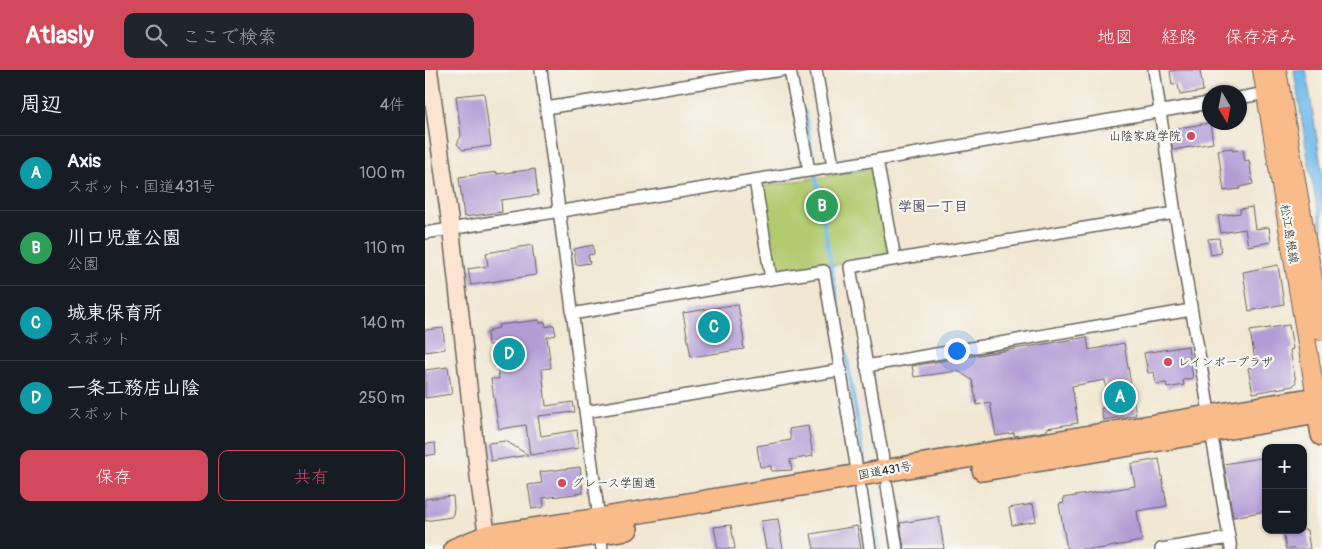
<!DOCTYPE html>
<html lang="ja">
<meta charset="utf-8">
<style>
:root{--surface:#171b24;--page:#20242c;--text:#f1f3f6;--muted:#9ea1a6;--line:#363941;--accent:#d1495b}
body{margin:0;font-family:Pangolin,"Klee One",sans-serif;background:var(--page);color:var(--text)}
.controls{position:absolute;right:15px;bottom:15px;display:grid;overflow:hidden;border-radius:10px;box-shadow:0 1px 4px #0004}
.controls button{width:45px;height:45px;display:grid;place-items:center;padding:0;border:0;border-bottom:1px solid var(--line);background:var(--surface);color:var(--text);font:25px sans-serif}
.compass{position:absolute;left:777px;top:15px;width:45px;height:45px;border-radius:50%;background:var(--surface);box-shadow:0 1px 4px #0004;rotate:170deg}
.you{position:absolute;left:531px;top:280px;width:18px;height:18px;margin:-12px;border:4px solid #fff;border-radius:50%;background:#1a73e8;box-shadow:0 0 0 8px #1a73e833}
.badge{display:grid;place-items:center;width:32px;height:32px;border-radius:50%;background:var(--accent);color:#fff;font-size:16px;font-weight:700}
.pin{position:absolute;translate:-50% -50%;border:2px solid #fff;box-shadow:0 1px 5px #0006}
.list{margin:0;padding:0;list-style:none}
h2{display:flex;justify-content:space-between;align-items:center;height:65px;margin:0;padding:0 20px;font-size:21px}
h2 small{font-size:16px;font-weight:400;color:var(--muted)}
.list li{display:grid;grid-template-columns:32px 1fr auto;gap:15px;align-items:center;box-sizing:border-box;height:75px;padding:0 20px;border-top:1px solid var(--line)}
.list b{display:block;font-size:19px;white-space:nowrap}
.list p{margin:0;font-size:16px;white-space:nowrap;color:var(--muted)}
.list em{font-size:16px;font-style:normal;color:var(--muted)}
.actions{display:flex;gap:10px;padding:15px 20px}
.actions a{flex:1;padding:11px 0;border:1px solid var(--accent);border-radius:10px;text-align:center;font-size:18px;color:var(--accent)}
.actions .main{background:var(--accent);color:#fff}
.icon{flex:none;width:28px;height:28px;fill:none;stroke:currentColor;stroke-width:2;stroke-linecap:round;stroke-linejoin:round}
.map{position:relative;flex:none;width:897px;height:479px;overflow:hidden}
header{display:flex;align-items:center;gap:30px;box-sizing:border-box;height:70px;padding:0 25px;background:var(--accent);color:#fff}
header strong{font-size:24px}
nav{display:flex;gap:28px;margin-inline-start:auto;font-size:18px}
.search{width:350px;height:45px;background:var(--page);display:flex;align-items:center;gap:12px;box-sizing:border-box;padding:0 18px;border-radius:10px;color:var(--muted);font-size:19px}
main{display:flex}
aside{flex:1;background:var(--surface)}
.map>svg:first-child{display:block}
</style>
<header>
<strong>Atlasly</strong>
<div class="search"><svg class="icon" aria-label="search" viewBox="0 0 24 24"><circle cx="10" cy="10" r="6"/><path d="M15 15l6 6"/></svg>ここで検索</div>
<nav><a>地図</a><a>経路</a><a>保存済み</a></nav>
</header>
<main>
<aside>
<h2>周辺<small>4件</small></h2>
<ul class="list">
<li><span class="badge" style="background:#0f9aa8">A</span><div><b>Axis</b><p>スポット · 国道431号</p></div><em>100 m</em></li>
<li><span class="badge" style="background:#2e9e5b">B</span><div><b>川口児童公園</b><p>公園</p></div><em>110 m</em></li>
<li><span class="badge" style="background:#0f9aa8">C</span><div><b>城東保育所</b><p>スポット</p></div><em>140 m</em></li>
<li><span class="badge" style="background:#0f9aa8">D</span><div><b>一条工務店山陰</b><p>スポット</p></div><em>250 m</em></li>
</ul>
<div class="actions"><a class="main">保存</a><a>共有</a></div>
</aside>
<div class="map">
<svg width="897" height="479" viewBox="0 0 897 479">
<rect width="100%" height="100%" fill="#f6f6f2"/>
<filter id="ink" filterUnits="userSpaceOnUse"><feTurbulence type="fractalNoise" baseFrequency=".02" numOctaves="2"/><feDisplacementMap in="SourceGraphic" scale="10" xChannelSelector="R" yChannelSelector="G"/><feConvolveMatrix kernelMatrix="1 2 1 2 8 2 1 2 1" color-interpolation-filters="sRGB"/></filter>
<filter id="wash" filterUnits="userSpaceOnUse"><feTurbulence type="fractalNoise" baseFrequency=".0096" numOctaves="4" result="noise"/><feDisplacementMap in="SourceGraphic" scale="20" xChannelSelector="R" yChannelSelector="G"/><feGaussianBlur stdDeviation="1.12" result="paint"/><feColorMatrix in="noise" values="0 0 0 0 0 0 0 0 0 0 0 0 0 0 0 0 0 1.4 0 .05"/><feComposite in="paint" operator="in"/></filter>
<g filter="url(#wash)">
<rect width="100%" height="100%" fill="#f1e7d2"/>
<!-- green -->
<path fill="#b2cb71" stroke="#677446" d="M445,99L448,100L463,182L461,187L354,204L350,201L338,120L340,116Z"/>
<!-- water -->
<path fill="#73bdec" stroke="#486c84" d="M869,0H881L897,102V175L895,152L884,95Z"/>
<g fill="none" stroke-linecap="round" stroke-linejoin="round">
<!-- stream -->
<path stroke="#73bdec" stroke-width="4" d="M380,42L439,390
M446,431L454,479"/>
</g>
<g id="blocks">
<!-- building -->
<path fill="#b39cd6" d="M753,0H775L778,21L755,25L753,14L747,15L745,1Z
M59,23L66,76L38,80L32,74L36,66L31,26Z
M785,53L788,73L748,80L745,59Z
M807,78L808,81L818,79L820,91L824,90L828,114L815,117V119L799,121L793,80Z
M110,99L113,125L76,130L77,142L39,147L34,107L72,102V104Z
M827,137L830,159L844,157L846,172L823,176L820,159L796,163L793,146L815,143V139Z
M794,168L796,183L786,185L783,169Z
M107,175L111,205L46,215L43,199L63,196L61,183Z
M168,175L169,184L163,185L165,193L151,195L149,179Z
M853,195L859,234L824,241L818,202Z
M313,234L319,271L318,272L319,279L266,287L258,243Z
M114,250L115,253L120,252L121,257L129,255L131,265L122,267L126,298L117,299L121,336L148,332L150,342L113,346L116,366L152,360L154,378L105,385L101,355L74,359L66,309H74L69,275H63L62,263L65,262V260L74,258L73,255Z
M864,255L868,279L865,280L871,312L868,316L828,323L823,298L831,296L825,261Z
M18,258L20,279L0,282V260Z
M662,267L664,280L699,273L711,345L678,350L676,338L684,337L680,310L647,316L653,353L622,358V361L589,366V363L571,366L565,332L552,335L547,310L533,301L489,307L487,296Z
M763,276L768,308L758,310L759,315L742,318L741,313L731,314L729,302L723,303L719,283Z
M23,297L27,324L0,328V300Z
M383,356L388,386L365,390L367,400L346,401V396L335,397L332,376L366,370L364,359Z
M81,371L103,385L66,391L63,373Z
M10,373L11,384L0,386V374Z
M841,387V441L808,447L799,394Z
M734,389L742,436L712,441L717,471L673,479H642L634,434L639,433L638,428L710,416L706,394Z
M155,397L158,423L118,428L119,437L107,439L103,415L117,413L115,402Z
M28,426L29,438L28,444L26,447L0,451V429Z
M608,434L611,451L587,455L584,438Z
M514,447L519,479H479L475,453Z
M353,449L358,479H341L336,451Z
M306,455L310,479H293L289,457Z
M432,456L436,479H389L386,464Z
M858,460H882L885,479H861Z"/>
</g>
</g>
<g filter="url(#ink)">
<use href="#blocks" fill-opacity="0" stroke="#67635c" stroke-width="1"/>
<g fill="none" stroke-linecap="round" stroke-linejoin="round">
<!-- street casing -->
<g stroke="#67635c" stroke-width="14">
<path id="street" d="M116,0L174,449
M365,0L384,100
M391,0L408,96
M729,0L750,143L785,348
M814,28L841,23
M121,38L357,0
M452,90L470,189
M330,110L346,209
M0,163L452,90L784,33
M147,244L346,209L399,201L433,406
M441,296L766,240
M160,342L416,300
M786,361L806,479
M460,401L425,197L750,143
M462,416L472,479
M436,420L445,479
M175,464L177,479
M736,479L804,468"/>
</g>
<!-- secondary casing -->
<g stroke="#67635c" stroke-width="19">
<path id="secondary" d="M4,0L26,159L54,411L64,479"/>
</g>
<!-- primary casing -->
<g stroke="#67635c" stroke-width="20">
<path id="primary" d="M837,0L891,328
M852,0L897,261"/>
</g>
<!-- highway casing -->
<g stroke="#67635c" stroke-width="24">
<path id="highway" d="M891,329L897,365
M558,400L893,343L897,341
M30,479L62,466L174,449L891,328L897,330
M77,479L202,459"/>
</g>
<!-- street -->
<use href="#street" stroke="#fff" stroke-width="11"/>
<!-- secondary -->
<use href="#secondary" stroke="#fde4d1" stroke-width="16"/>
<!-- primary -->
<use href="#primary" stroke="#fabb8b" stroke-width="18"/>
<!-- highway -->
<use href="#highway" stroke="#fabb8b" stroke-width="21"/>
</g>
</g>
<!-- markers -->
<g fill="#d1495b" stroke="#f6f6f2" stroke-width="2">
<circle cx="766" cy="66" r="5"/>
<circle cx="743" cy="292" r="5"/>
<circle cx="137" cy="413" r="5"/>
</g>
<g text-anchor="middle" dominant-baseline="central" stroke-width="4.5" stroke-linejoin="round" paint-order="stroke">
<!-- poi labels -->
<g font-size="12" fill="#1c1c1c" stroke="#f6f6f2" text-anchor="start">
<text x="756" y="66" text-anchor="end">山陰家庭学院</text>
<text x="753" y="292">レインボープラザ</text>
<text x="147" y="413">グレース学園通</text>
</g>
<!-- street labels -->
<g font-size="12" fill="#1c1c1c" stroke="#f6f6f2">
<text transform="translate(864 164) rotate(81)">松江島根線</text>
<text transform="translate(460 401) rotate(-10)">国道431号</text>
</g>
<!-- neighbourhood labels -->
<g font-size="14" font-weight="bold" fill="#51495d" stroke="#f6f6f2">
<text x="508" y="136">学園一丁目</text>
</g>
</g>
</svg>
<div class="controls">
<button>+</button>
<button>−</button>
</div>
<svg class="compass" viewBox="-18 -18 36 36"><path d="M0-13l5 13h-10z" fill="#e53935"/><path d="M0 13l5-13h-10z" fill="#9ea1a6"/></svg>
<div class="you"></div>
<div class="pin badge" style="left:695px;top:327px;background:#0f9aa8">A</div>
<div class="pin badge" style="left:397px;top:136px;background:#2e9e5b">B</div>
<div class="pin badge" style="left:289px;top:257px;background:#0f9aa8">C</div>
<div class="pin badge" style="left:84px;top:284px;background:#0f9aa8">D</div>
</div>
</main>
